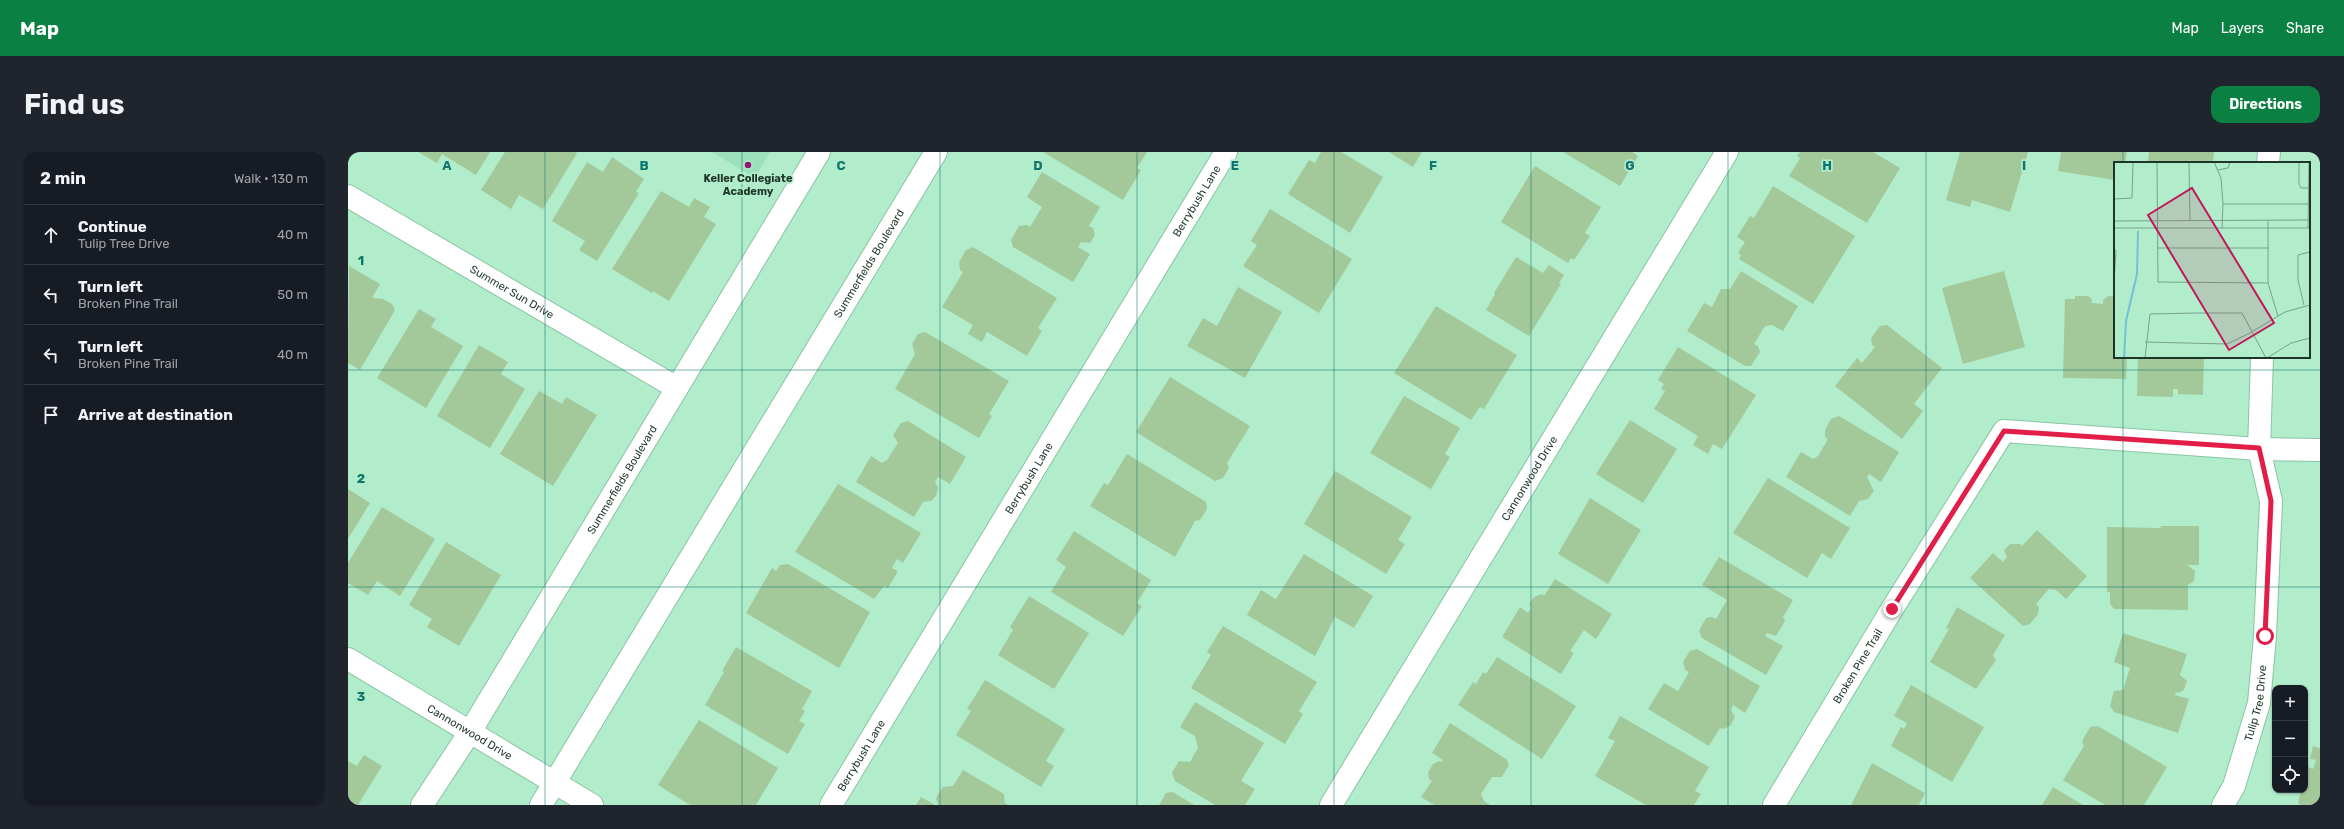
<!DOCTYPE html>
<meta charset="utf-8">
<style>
:root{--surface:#171b24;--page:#20242c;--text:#f1f3f6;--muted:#9ea1a6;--line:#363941;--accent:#0b8043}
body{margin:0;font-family:Rubik,sans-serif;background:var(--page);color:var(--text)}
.controls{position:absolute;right:12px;bottom:12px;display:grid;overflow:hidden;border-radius:8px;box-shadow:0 1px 3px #0004}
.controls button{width:36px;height:36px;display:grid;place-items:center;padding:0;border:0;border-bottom:1px solid var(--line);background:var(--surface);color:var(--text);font:20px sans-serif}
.stop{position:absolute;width:12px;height:12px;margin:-9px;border:3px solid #e11d48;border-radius:50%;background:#fff}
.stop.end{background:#e11d48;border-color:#fff;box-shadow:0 1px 4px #0008}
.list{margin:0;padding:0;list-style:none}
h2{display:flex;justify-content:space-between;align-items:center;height:52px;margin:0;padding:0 16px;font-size:17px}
h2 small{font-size:13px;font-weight:400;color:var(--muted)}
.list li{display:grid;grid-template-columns:26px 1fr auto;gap:12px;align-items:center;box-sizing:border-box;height:60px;padding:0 16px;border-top:1px solid var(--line)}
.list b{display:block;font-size:15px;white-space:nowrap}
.list p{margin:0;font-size:13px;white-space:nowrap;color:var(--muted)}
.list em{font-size:13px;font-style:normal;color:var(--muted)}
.icon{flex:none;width:22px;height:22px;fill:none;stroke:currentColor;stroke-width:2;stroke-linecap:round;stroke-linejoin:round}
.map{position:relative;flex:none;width:1972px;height:653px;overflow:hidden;border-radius:12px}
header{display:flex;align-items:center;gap:24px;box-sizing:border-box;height:56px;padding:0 20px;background:var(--accent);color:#fff}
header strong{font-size:19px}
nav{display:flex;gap:22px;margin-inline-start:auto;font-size:14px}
.intro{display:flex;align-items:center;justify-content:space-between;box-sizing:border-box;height:96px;padding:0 24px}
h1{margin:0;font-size:28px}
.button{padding:10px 18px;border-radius:12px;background:var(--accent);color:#fff;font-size:14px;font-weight:700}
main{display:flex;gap:24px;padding:0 24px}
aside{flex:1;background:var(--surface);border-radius:12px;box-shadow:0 1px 3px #0004}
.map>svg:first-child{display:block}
</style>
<header>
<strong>Map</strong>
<nav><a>Map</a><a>Layers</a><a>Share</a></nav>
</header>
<div class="intro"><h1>Find us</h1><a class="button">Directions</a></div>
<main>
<aside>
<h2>2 min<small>Walk · 130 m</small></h2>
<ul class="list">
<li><svg class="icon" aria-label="ahead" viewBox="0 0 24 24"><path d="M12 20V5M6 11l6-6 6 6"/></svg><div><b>Continue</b><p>Tulip Tree Drive</p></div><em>40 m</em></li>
<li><svg class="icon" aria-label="left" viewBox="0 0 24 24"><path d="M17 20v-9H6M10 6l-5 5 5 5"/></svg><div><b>Turn left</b><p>Broken Pine Trail</p></div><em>50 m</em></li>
<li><svg class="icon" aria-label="left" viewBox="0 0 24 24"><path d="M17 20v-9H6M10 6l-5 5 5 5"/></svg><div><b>Turn left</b><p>Broken Pine Trail</p></div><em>40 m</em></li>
<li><svg class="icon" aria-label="arrive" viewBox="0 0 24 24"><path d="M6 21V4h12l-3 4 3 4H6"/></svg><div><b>Arrive at destination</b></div></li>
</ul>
</aside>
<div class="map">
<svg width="1972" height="653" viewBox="0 0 1972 653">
<rect width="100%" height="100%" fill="#b1eccb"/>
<!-- built -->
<path fill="#9de0bc" d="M364,0H422L407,26Z"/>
<!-- building -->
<path fill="#a3c99b" d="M70,0H142L128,23L94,2L89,11Z
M157,0H228L229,1L195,57L171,43L163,57L133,38Z
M695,0H799L789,16L793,18L775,48Z
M973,0H993L1035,25L1002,81L940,42L961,8L967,11Z
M1041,0H1074L1065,15Z
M1215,0H1284L1290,4L1272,34Z
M1452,0H1525L1552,16L1519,71L1441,24L1452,6L1449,4Z
M1612,0H1680L1662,60L1624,48L1622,55L1598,48Z
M1713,0H1779L1777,11H1767V28L1710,19Z
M1801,0H1866L1865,11H1800Z
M264,5L296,27L288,40L291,41L249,109L231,98L237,89L204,69L239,10L255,20Z
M1187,14L1253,55L1237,81L1242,84L1226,108L1223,106L1220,111L1153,70Z
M694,20L752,55L741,74L745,76L747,83L742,91L733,90L730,95L742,102L725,130L665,95L663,88L671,74L679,73L682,75L694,55L679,45Z
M1425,34L1507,84L1465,152L1391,107L1393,103L1390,101L1397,90L1389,85L1402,64L1406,66Z
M313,39L341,55L346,46L362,55L356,65L368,72L321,149L305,139L304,141L264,117Z
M922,57L1004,107L971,161L895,114L909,93L903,89Z
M625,95L709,146L690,176L694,179L679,204L639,180L634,190L620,182L625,173L594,155L615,120L612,118L611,110L618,98Z
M1168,105L1195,121L1201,113L1216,123L1211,131L1213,132L1181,184L1138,158L1147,142L1146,141Z
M1,114L32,132L24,146L35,147L44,152L47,158L12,218L0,211Z
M1393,119L1450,154L1435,179L1424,173L1417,174L1406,192L1410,194L1412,200L1403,214H1397L1339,179L1356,151L1364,155L1373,137H1382Z
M1656,119L1677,195L1615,212L1594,136Z
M890,135L934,160L897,226L839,194L855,166L869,174Z
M1727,144H1740L1744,147L1743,151L1755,152V148L1760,144H1767V205H1779L1778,227L1715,226L1717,147H1727Z
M1088,154L1169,203L1136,257L1132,255L1123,268L1046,221Z
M71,157L88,167L83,175L115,194L78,256L29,226Z
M1539,173L1594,216L1566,252L1575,259L1554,287L1487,234L1509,206L1514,211L1527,195L1524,193L1523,186L1532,174Z
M577,180L661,229L641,262L644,264L631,286L547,237L567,202L564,192L570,182Z
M131,193L160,210L153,222L177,237L142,296L89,264Z
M1330,195L1408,243L1374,297L1365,292L1360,302L1345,293L1350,284L1306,257L1317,239L1313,237L1316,232L1310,228Z
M1790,205H1856L1855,243L1830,242V237H1825V245L1789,244Z
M822,225L902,274L879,311L881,316L875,326L867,329L788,280Z
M191,239L214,252L218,245L249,263L205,334L152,302Z
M1056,244L1112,276L1097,302L1102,305L1083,337L1022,301Z
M1491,264L1551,300L1533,330L1521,322L1519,325L1526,339L1520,347L1511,349L1502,364L1438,325L1453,300L1465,307L1470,304L1480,287L1477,285V278L1483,267Z
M1282,268L1329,297L1295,351L1248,322Z
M560,269L618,305L602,332L590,325L587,330L590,336L588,344L583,349L575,350L566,365L508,330L523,304L534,311L539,308L550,291L545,283L553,271Z
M779,302L858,350L859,357L852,368L847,369L827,405L742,354L756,331L760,333Z
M987,319L1064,365L1050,388L1057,392L1038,422L956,372Z
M1420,326L1502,376L1483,407L1474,401L1459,426L1385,381Z
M490,332L573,381L555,411L549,407L544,416L550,419L540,436L536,434L526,447L447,400Z
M0,337L22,351L0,387Z
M1242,346L1293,378L1260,432L1210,402Z
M34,355L87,387L52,444L29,429L20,443L0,431V411Z
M1812,374H1851V413H1839L1847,419L1846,429L1840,433V458L1766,457L1762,452V440H1759V375L1813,376Z
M1689,378L1739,424L1718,447L1708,438L1701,437L1688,452L1691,455L1690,462L1682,472L1675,474L1622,426L1645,401L1655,410L1659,405L1656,398L1662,392H1672L1674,394Z
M726,379L803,428L789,451L794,454L775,484L703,440L718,415L708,408Z
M98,390L153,423L111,494L79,475L84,467L61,453Z
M956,402L1025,444L1006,476L987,465L967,504L899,463L913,438L928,447Z
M1371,405L1445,448L1435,465L1437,469L1428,484L1419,481L1417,484L1435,494L1418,523L1354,486L1351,479L1358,466L1364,465L1368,467L1379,448L1354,433Z
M440,412L522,460L491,516L398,461L424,416L428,419L432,413Z
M1207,427L1264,462L1248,487L1236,478L1222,499L1226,501L1213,522L1154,485L1172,455L1180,461L1183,456L1181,452L1186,445L1194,442L1196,444Z
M681,444L741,481L706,537L650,503L665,478L662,475Z
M1609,455L1657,483L1645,503L1648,508L1628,537L1582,510L1601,477L1598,476Z
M875,474L969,530L951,559L955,562L937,592L843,536L863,503L859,500Z
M1775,481L1839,502L1832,523L1839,529L1836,538L1831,541L1828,540L1827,543L1841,547L1830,581L1766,560L1762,554L1766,539L1775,538L1782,516L1766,510Z
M388,495L464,539L454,557L457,559L451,569L457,572L440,602L357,553L376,520L374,519Z
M1349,497L1412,534L1397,561L1385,553L1383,558L1387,565L1382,574L1375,577L1372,576L1361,594L1300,557L1316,531L1330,539L1341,520L1337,518L1335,510L1342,499Z
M1149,505L1228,554L1194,607L1110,553L1125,530L1128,532L1135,520L1138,522Z
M637,528L717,577L698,609L706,614L693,635L608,583L623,559L619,557Z
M1563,533L1636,575L1604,630L1543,594L1553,575L1556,577L1559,571L1546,564Z
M847,550L916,591L893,629L907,637L897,653H867L827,629L824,621L831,609L842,610L850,596L847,584L832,575Z
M1272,564L1361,615L1347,639L1353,642L1346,653H1298L1247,624L1267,589L1260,586Z
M351,568L430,616L408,653H342L310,633Z
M1102,571L1158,607L1161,613L1154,625H1144L1133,642L1136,649L1142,653H1086L1073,645L1084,629L1081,627L1080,621L1085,612L1091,609L1093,610L1095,608L1084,601Z
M1750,574L1819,615L1796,653H1757L1715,628L1736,594L1734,589L1742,575Z
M1965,594L1972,596V653H1955L1950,652L1953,638H1957L1960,615L1965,617L1968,608L1962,607Z
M16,603L34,614L10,653H0V609L9,614Z
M1524,611L1577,641L1571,653H1503Z
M615,618L656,642L657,651L660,653H590L588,646L595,635L605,634Z
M1705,635L1735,653H1694Z
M825,640L846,653H811L818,641Z
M573,645L587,653H568Z"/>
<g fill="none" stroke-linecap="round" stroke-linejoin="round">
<!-- minor casing -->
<g stroke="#8ac4a4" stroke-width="24">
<g id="minor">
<path d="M1920,11L1921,0"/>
<path id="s1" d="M0,44L329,236"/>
<path id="s2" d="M0,507L244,653"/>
<path id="s3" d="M483,653L878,0"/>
<path id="s4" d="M983,653L1379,0"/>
<path id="s5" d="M1426,653L1544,457L1656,279L1911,297L1972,298"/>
<path id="s6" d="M1875,653L1886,634L1911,551L1917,484L1923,349L1911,297L1914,205"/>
</g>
</g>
<!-- tertiary casing -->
<g stroke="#8ac4a4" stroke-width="24">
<g id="tertiary">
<path id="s7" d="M74,653L122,580L471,0"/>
<path id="s8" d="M193,653L588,0"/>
</g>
</g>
<!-- minor -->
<use href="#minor" stroke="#fff" stroke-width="22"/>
<!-- tertiary -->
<use href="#tertiary" stroke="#fff" stroke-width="22"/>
</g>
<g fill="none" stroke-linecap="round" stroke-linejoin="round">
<!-- route -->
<path stroke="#e11d48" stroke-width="5" d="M1544,457L1656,279L1911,296L1923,349L1917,484"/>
</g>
<!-- grid -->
<path fill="none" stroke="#0f766e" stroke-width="1" stroke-opacity="0.55" d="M197,0V653M394,0V653M592,0V653M789,0V653M986,0V653M1183,0V653M1380,0V653M1578,0V653M1775,0V11M1775,205V653M0,218H1972M0,435H1972"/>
<!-- markers -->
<circle fill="#921875" stroke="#b1eccb" stroke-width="1.5" cx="400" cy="13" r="4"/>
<g text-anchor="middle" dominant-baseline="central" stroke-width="3.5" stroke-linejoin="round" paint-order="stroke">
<!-- poi labels -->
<g font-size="11" font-weight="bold" fill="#1e3629" stroke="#b1eccb">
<text x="400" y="26">Keller Collegiate<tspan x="400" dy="13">Academy</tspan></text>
</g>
<!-- street labels -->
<g font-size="11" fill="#1e3629" stroke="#b1eccb">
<text stroke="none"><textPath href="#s3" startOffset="706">Berrybush Lane</textPath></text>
<text stroke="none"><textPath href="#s8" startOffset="633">Summerfields Boulevard</textPath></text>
<text stroke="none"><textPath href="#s1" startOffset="190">Summer Sun Drive</textPath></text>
<text stroke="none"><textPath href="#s3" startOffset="382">Berrybush Lane</textPath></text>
<text stroke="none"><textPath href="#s4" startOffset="382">Cannonwood Drive</textPath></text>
<text stroke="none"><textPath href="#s7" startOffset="382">Summerfields Boulevard</textPath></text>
<text stroke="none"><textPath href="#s5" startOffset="162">Broken Pine Trail</textPath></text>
<text stroke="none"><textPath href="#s6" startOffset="108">Tulip Tree Drive</textPath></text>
<text stroke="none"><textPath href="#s2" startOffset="142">Cannonwood Drive</textPath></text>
<text stroke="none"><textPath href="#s3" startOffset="58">Berrybush Lane</textPath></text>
</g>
</g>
<!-- overview -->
<g transform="translate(1766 10)">
<rect width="196" height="196" fill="#b1eccb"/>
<path fill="none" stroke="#72c1d9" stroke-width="2" d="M10,196L12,159L23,112L24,69"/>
<path fill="none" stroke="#76a38a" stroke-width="1" d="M43,0L44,120L154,121M75,0L76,58M100,0L107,16L109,42M185,0V22L187,26H195M104,8L114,6L116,0M0,37L18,36L19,0M154,58V121L164,154M0,59L196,58M0,66H196M108,66L109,42H195M194,66L195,0M0,86L2,89L0,120M44,86H154M190,143L184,118V93L196,90M31,180L113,182L134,172L171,150L196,143M31,196L36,152L83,151H128L152,196M153,196L177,181L196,176"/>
<path fill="#c2185b" fill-opacity="0.15" stroke="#c2185b" stroke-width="2" d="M78,26L160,161L115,188L34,53Z"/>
<rect width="196" height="196" fill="none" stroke="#1e3629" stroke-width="2"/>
</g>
<g font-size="13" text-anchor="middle" font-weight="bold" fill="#0f766e" stroke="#b1eccb" stroke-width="3.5" stroke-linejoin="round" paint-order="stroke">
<text x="99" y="18">A</text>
<text x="296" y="18">B</text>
<text x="493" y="18">C</text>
<text x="690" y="18">D</text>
<text x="887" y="18">E</text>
<text x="1085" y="18">F</text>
<text x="1282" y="18">G</text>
<text x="1479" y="18">H</text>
<text x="1676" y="18">I</text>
<text x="13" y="113">1</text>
<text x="13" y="331">2</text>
<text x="13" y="549">3</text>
</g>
</svg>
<div class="controls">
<button>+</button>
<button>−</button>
<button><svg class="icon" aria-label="locate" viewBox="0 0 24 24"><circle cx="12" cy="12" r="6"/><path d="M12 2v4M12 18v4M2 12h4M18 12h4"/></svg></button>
</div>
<div class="stop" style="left:1917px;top:484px"></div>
<div class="stop end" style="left:1544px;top:457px"></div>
</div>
</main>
